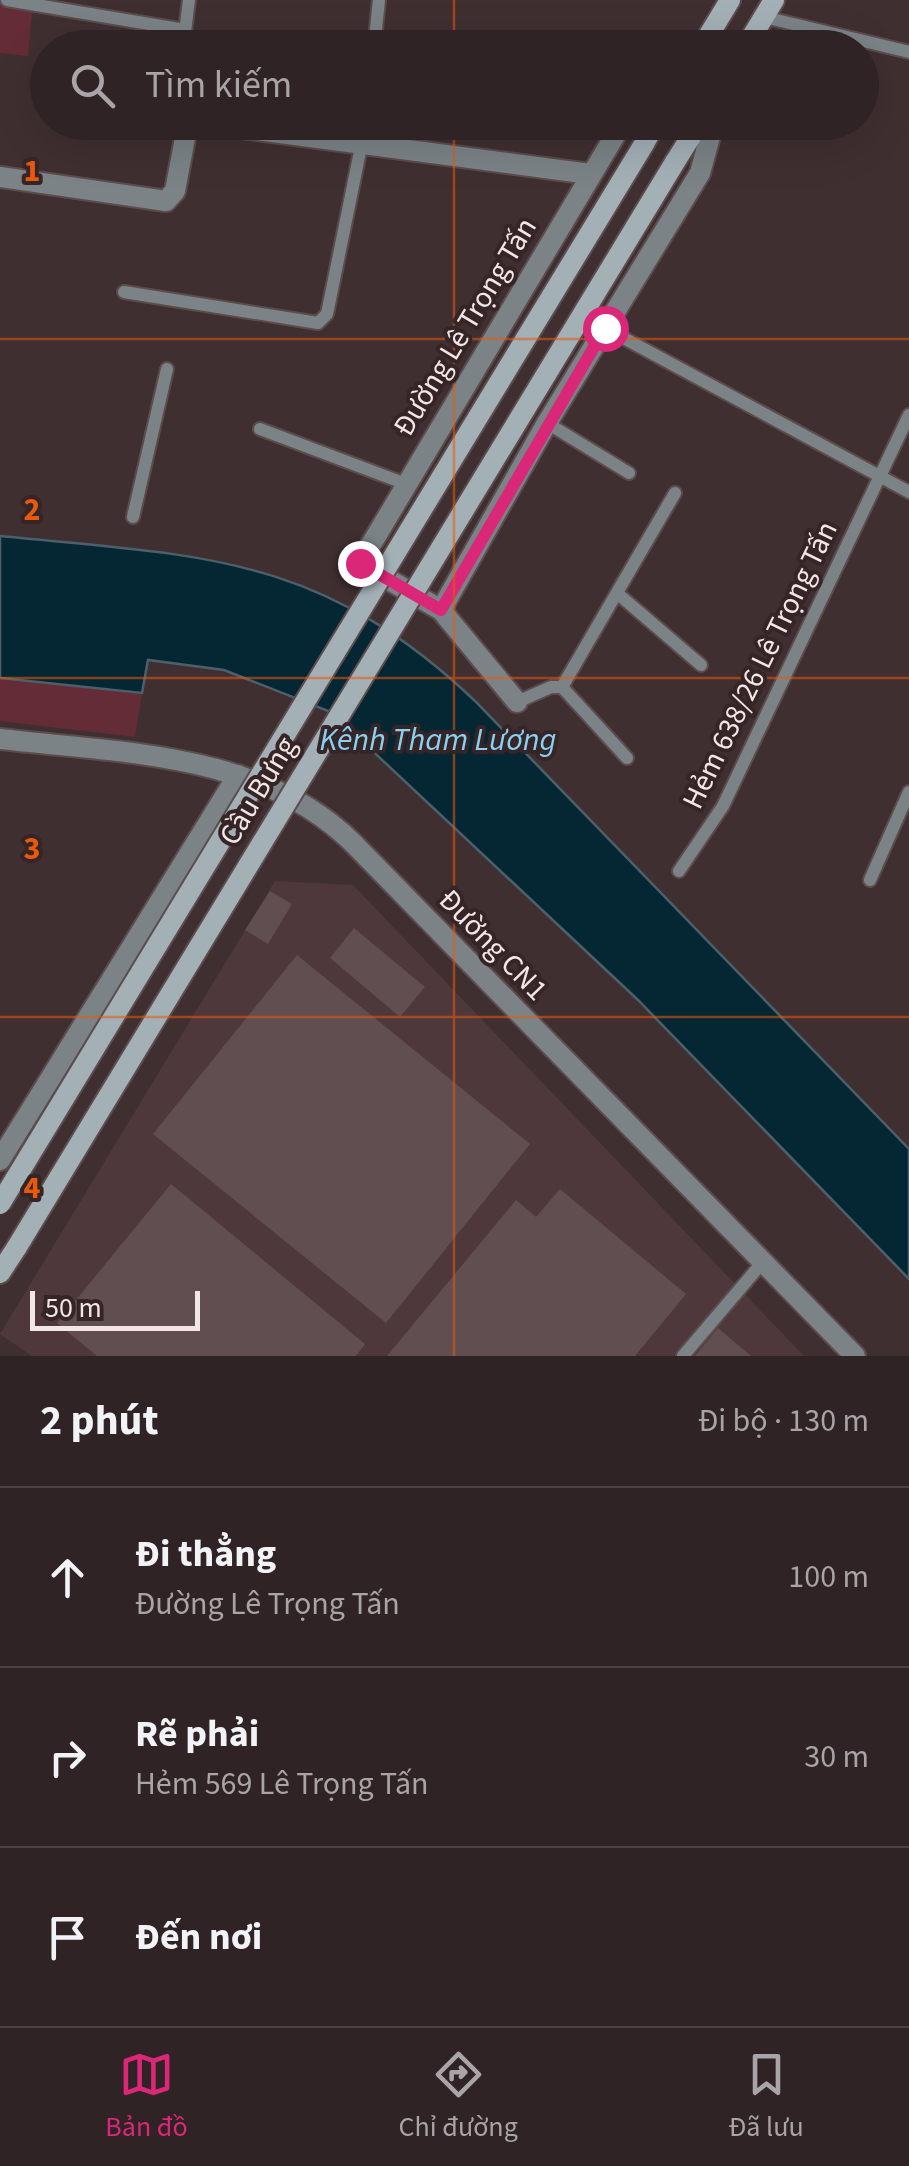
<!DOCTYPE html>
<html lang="vi">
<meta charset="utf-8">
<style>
:root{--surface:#302325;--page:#382b2d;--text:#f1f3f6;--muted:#a8a4a7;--line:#4b4042;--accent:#db2777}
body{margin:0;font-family:"Source Sans 3",sans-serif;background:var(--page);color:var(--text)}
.scale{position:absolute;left:30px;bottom:25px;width:170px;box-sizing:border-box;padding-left:10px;border:5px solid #f2e6e7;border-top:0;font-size:28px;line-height:35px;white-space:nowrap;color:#f2e6e7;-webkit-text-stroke:8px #362527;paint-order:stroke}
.stop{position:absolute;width:30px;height:30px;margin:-22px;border:8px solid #db2777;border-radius:50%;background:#fff}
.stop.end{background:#db2777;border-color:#fff;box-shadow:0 2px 10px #0008}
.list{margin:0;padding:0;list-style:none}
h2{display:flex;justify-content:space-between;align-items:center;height:130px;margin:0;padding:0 40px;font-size:42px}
h2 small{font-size:32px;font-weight:400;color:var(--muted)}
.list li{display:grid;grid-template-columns:65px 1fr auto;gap:30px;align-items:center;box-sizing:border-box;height:180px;padding:0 40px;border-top:2px solid var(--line)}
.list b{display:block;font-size:38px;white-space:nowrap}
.list p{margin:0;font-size:32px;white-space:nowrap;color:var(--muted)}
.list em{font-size:32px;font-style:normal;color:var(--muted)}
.icon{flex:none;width:55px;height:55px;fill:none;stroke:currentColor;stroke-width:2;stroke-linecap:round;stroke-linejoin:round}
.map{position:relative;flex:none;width:909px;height:1356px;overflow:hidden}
.search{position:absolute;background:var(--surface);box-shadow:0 10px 40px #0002;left:30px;right:30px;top:30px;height:110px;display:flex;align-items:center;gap:25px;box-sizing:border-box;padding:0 35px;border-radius:55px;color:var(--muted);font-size:38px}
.sheet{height:670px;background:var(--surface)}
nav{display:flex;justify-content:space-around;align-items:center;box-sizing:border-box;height:140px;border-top:2px solid var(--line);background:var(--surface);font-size:28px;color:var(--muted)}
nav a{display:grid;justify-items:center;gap:5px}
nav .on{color:var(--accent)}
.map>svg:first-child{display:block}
</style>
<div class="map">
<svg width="909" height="1356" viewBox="0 0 909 1356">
<rect width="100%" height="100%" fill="#402f31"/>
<!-- built -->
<path fill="#4f383c" d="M275,881L353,885L804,1356H32L0,1334Z"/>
<!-- green -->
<path fill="#642c37" d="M0,4L32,11L28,56L0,53Z
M0,678L142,694L135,737L0,721Z"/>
<!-- water -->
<path fill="#052734" stroke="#4c606a" stroke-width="2.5" d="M0,536C201,556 319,553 475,701L909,1149V1279L638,1000L331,712L224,670L148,660L142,693L0,678Z"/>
<!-- building -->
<path fill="#614e50" d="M270,891L292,904L268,944L245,930Z
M354,928L425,987L400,1017L330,958Z
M297,955L530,1144L386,1323L153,1134Z
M171,1184L365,1344L356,1356H97L57,1323Z
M560,1189L686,1294L635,1356H387L516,1200L536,1217Z
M718,1328L751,1356H695Z"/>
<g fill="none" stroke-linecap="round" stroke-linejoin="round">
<!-- service casing -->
<g stroke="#5c4c4e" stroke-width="16">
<path id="service" d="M7,0L185,30
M764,17L909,52
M183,48L189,0
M374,48L379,0
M124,292L318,323L327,314L366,122
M605,328L909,492
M547,423L629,473
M260,429L406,484
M133,517L167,369
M617,593L701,665
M562,687L675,493
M517,702L551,687H562L627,758
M679,871L723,806L909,415
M870,880L909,792
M683,1356L762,1263"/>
</g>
<!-- minor casing -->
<g stroke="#5c4c4e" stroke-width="24">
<path id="minor" d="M196,122L590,174
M0,177L166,201L175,191L188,122
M441,610L547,423L700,173L714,122
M517,702L441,610L360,563L623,122
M0,1160L238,775"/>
</g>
<!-- tertiary casing -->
<g stroke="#5c4c4e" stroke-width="24">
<path id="tertiary" d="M0,739C121,753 261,752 353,843L855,1356"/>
</g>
<!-- secondary casing -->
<g stroke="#5c4c4e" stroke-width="24">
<path id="secondary" d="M701,48L730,0
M745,48L774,0
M644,144L656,122
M675,162L700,122
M0,1273L17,1247"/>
</g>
<!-- service -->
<use href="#service" stroke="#7b8387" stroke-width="12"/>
<!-- minor -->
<use href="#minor" stroke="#7b8387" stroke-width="20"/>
<!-- tertiary -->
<use href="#tertiary" stroke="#7b8387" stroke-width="20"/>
<!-- secondary -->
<use href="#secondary" stroke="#a3b0b6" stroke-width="20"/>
<!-- secondary-bridge casing -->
<g stroke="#5c4c4e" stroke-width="24" stroke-linecap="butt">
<path id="secondary-bridge" d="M0,1204L644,144
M17,1247L675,162"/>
</g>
<!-- secondary-bridge -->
<use href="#secondary-bridge" stroke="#a3b0b6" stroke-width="20"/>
</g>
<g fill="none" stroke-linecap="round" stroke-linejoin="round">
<!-- route -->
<path stroke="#db2777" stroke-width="12" d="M360,563L441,610L605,328"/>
</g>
<!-- grid -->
<path fill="none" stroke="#e8590c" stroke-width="2.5" stroke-opacity="0.55" d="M454,0V48M454,122V1356M0,339H909M0,678H909M0,1017H909"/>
<g text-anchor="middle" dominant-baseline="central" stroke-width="8" stroke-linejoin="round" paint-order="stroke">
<!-- street labels -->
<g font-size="30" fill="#f2e6e7" stroke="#362527">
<text transform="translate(465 327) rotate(-59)">Đường Lê Trọng Tấn</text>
<text transform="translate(760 665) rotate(-64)">Hẻm 638/26 Lê Trọng Tấn</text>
<text transform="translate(258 791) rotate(-59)">Cầu Bưng</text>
<text transform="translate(493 945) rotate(46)">Đường CN1</text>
</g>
<!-- water labels -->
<g font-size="32" font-style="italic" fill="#89d1f2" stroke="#362527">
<text x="438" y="740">Kênh Tham Lương</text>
</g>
</g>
<g font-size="32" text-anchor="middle" font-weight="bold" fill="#e8590c" stroke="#362527" stroke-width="8" stroke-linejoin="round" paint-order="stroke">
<text x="32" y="181">1</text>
<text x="32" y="520">2</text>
<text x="32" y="859">3</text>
<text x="32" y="1198">4</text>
</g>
</svg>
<div class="scale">50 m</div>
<div class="stop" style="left:605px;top:328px"></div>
<div class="stop end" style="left:360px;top:563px"></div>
<div class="search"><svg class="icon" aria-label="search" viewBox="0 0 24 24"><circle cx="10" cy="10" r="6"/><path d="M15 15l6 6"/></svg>Tìm kiếm</div>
</div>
<section class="sheet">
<h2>2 phút<small>Đi bộ · 130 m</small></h2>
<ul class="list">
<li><svg class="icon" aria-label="ahead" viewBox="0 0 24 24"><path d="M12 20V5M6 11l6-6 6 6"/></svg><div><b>Đi thẳng</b><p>Đường Lê Trọng Tấn</p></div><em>100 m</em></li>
<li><svg class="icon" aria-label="right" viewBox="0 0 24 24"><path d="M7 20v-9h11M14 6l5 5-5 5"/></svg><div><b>Rẽ phải</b><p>Hẻm 569 Lê Trọng Tấn</p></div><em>30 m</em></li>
<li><svg class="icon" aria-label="arrive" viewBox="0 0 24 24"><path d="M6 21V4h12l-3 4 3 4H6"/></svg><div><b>Đến nơi</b></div></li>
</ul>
</section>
<nav>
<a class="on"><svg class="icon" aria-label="map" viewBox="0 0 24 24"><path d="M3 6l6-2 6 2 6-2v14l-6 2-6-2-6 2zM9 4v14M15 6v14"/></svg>Bản đồ</a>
<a><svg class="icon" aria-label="directions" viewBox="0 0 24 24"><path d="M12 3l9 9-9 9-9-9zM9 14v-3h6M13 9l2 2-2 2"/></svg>Chỉ đường</a>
<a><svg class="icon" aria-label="saved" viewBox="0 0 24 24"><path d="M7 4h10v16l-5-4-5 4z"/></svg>Đã lưu</a>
</nav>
